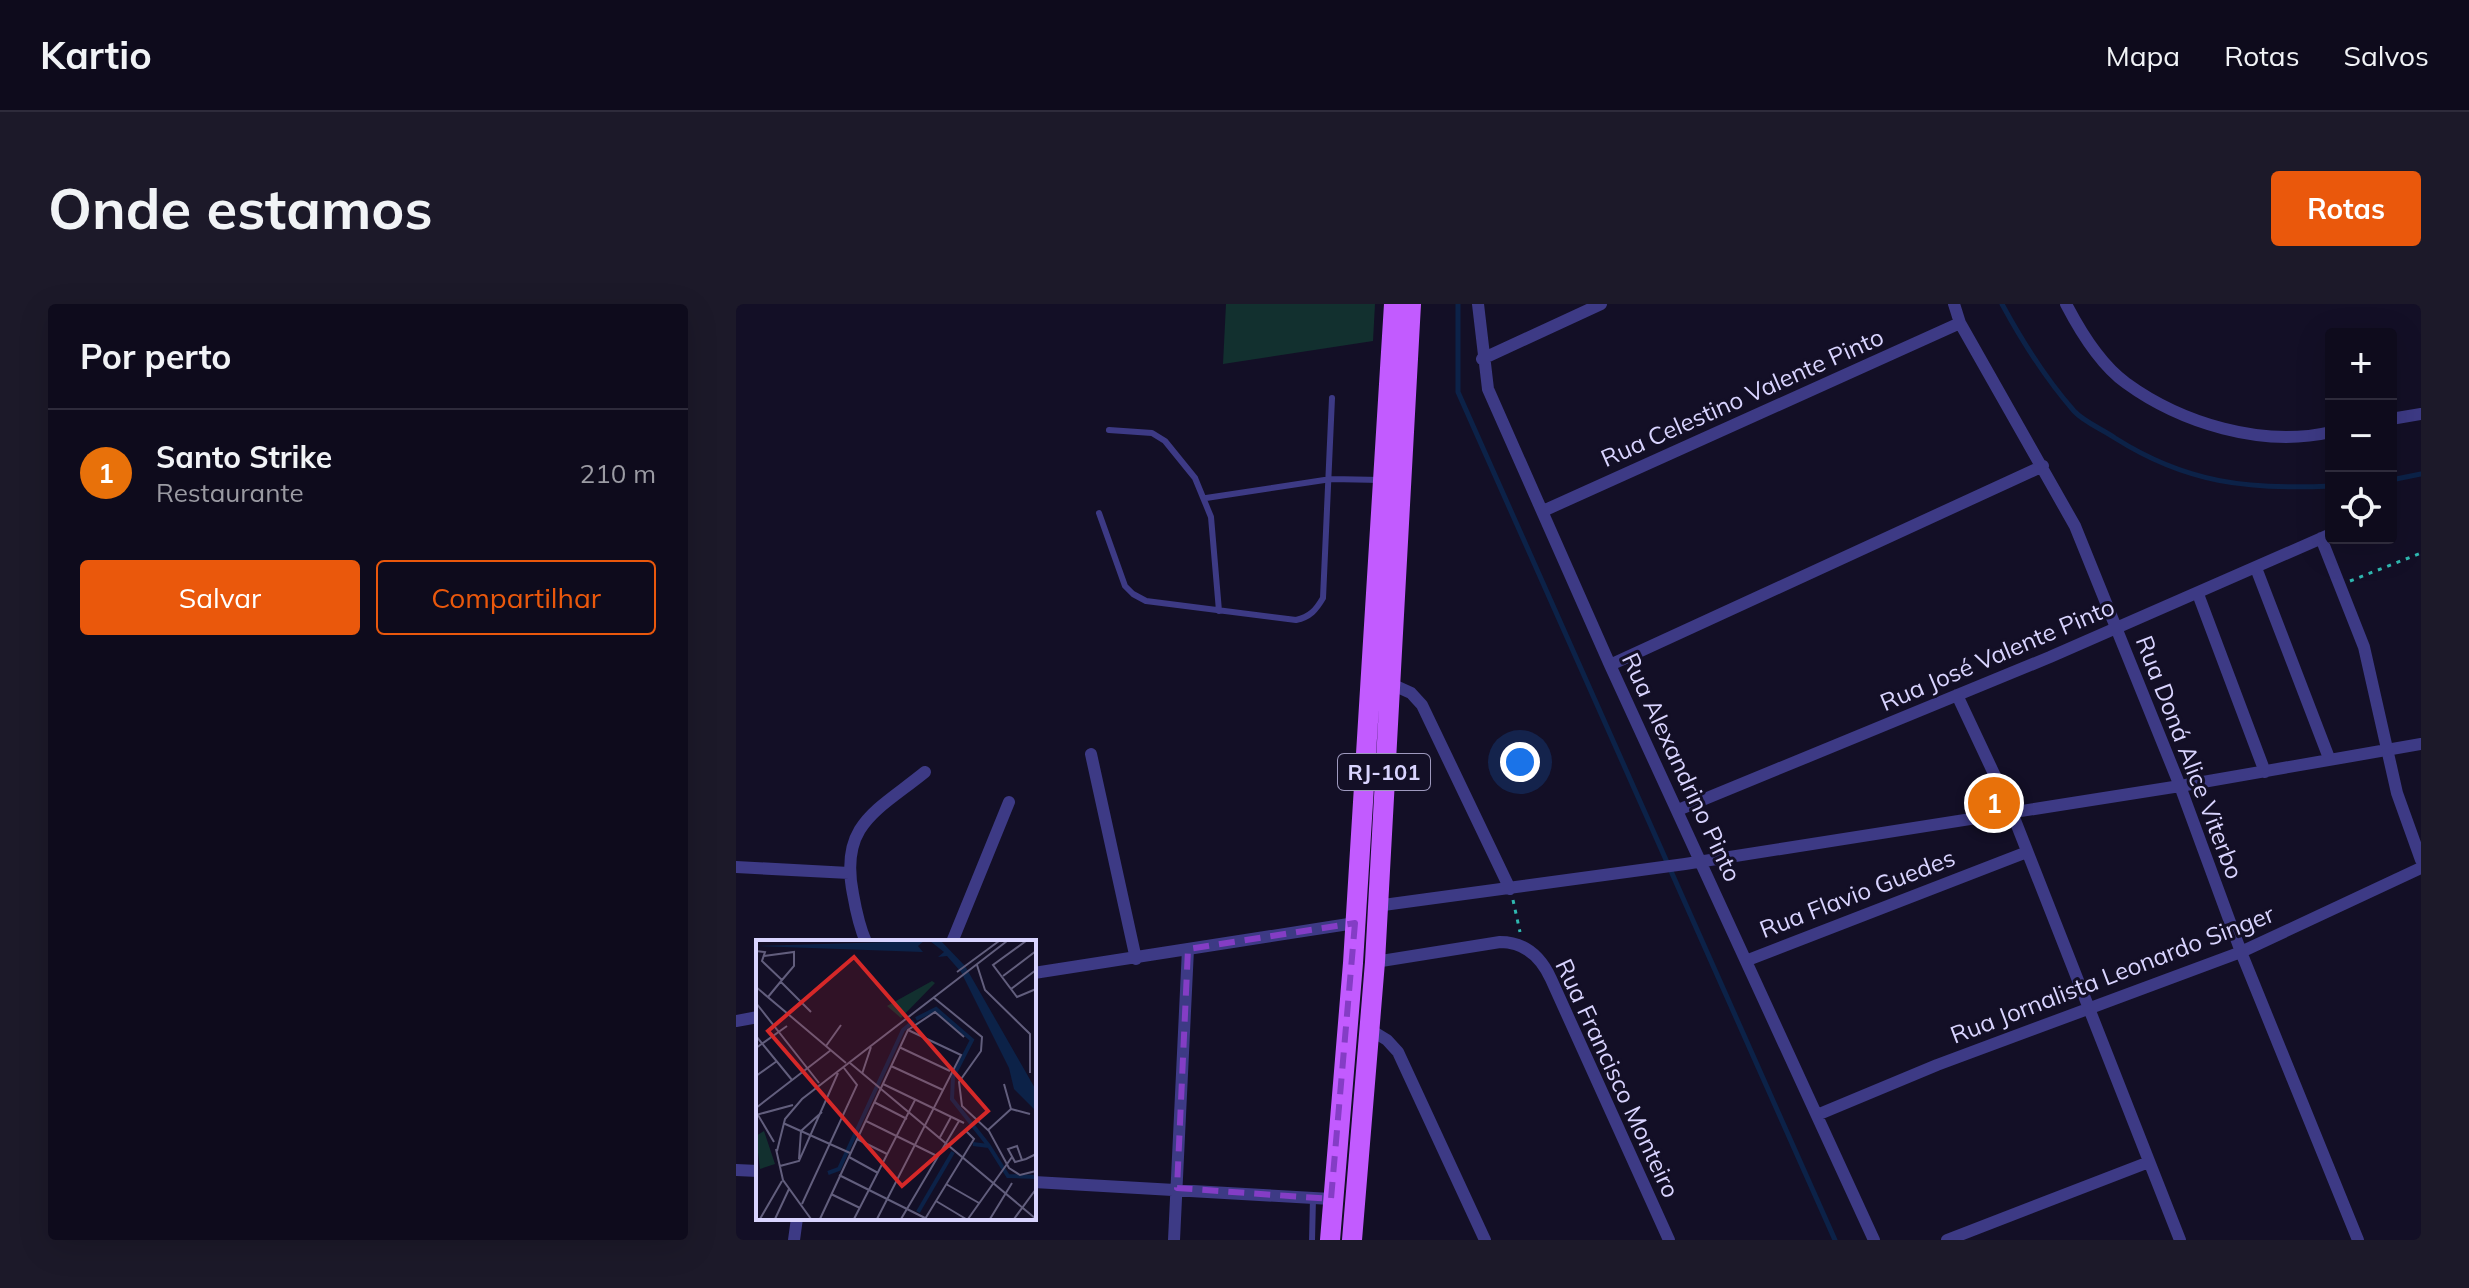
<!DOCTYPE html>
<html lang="pt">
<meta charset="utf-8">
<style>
:root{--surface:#0e0b1c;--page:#1c1929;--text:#f1f3f6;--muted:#9b9ba3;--line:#2e2b3b;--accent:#ea580c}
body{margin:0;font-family:Mulish,sans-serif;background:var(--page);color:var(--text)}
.controls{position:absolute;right:24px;top:24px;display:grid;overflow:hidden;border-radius:8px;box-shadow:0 8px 32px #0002}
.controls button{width:72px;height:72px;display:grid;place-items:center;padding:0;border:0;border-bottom:2px solid var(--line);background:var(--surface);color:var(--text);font:40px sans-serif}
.you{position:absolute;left:784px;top:458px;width:28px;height:28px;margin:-20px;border:6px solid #fff;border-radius:50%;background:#1a73e8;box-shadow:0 0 0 12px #1a73e833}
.badge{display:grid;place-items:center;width:52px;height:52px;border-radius:50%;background:var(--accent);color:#fff;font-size:26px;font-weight:700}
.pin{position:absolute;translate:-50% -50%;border:4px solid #fff;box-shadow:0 2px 8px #0006}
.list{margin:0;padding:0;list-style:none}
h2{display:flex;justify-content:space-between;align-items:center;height:104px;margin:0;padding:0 32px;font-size:34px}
h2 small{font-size:26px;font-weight:400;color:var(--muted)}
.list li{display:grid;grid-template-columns:52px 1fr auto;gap:24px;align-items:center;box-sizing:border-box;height:128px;padding:0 32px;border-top:2px solid var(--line)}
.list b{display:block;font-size:30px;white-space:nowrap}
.list p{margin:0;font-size:26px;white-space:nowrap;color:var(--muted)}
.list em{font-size:26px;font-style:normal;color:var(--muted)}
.actions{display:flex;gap:16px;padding:24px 32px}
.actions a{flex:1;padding:18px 0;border:2px solid var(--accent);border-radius:8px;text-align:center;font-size:28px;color:var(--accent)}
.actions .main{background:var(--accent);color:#fff}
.icon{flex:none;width:44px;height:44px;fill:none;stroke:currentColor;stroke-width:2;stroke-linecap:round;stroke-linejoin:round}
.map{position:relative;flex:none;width:1685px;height:936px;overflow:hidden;border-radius:8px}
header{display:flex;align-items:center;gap:48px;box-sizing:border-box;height:112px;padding:0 40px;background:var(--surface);border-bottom:2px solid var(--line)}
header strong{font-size:38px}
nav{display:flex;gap:44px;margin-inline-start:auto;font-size:28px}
.intro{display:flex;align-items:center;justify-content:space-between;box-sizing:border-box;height:192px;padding:0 48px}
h1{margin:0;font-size:56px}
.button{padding:20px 36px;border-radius:8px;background:var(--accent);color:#fff;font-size:28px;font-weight:700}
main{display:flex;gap:48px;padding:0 48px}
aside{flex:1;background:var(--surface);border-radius:8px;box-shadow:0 8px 32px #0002}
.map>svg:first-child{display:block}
</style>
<header>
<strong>Kartio</strong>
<nav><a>Mapa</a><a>Rotas</a><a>Salvos</a></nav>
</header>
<div class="intro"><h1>Onde estamos</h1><a class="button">Rotas</a></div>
<main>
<aside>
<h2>Por perto<small></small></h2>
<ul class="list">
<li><span class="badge" style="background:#e8710a">1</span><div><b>Santo Strike</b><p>Restaurante</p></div><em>210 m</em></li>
</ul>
<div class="actions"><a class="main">Salvar</a><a>Compartilhar</a></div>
</aside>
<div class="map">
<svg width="1685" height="936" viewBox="0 0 1685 936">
<rect width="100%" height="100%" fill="#130f26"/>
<!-- green -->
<path fill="#12302f" d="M490,0H639L637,37L487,60Z"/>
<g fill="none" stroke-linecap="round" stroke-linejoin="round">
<!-- stream -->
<path stroke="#0c2248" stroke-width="5" d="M722,0V88L1099,936
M1266,0C1286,37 1310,75 1338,107C1348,118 1366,125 1379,134C1450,179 1512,186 1595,182
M1655,176L1685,170"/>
<!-- path -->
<path stroke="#2fb8b0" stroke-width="3" stroke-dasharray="4 6" stroke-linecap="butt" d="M1614,277L1685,249
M777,596L784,628"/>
<!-- service -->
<path stroke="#3d3a85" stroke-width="6" d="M373,126L416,129L429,137L459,174L475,213L483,307
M470,194L595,175L645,176
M363,209L389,282L397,290L410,297L560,316C574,313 580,306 587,294L596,94
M576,936L577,894"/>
<!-- minor -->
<path stroke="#3d3a85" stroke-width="12" d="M742,0L752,85L874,361L1138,936
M1218,0L1224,19L1339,222L1444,482L1505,648L1622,936
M1330,0C1344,27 1365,61 1390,79C1445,119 1526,144 1595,128
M746,55L865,0
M1655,115L1685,110
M807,207L1224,19
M1585,234L1628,343L1661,489L1685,556
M1520,264L1593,454
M1462,290L1529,468
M874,361L1307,162
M653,379L675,389L686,401L774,585
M1221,391L1275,506L1444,936
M355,450L400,655
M942,506L1314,353L1595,230
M0,563L113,569
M640,602L949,560L1444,482L1685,440
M130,638C123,622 120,607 117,590C103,520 141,507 189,468
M216,638L273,498
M1012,656L1291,548
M639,658L764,638C789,638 805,653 815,675L933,936
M298,669L619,619
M0,717L22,713
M633,725L651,736L662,748L749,936
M1081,811L1201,761L1505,648L1685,564
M0,866L22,867
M298,878L595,895
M58,936L61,914
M438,936L452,645
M1211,936L1413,858"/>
<!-- primary -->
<path stroke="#c25bff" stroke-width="20" d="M594,936L617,659L658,0
M616,936L639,658L675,0"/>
</g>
<!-- marked area -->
<path fill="none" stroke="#843dc5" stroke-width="6" stroke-dasharray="16 10" stroke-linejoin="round" d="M619,619L595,895L441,884L452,645Z"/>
<g text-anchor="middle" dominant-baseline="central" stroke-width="6" stroke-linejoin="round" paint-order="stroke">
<!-- shield labels -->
<rect fill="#130f26" stroke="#9e99be" stroke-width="2" x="602" y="450" width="92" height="36" rx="6"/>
<g font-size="22" font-weight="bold" fill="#d9d4ff">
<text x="648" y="468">RJ-101</text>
</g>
<!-- street labels -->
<g font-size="24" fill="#d9d4ff" stroke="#130f26">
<text transform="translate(1006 93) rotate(-24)">Rua Celestino Valente Pinto</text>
<text transform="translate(1261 350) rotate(-23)">Rua José Valente Pinto</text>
<text transform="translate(1454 453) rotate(69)">Rua Doná Alice Viterbo</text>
<text transform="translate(946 463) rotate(65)">Rua Alexandrino Pinto</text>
<text transform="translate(1121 589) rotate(-21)">Rua Flavio Guedes</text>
<text transform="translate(1376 670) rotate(-21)">Rua Jornalista Leonardo Singer</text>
<text transform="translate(882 774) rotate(65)">Rua Francisco Monteiro</text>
</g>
</g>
<!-- overview -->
<g transform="translate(20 636)">
<rect width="280" height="280" fill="#130f26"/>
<path d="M176,41L179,43L145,78L131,66ZM8,191L19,224L4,229L0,196Z" fill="#12302f"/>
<path d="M168,1L162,6L167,12L0,6ZM174,1H185L209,26L280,150V171L258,149L253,128L205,32L191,16L182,17L188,12Z" fill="#0c2248"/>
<path fill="none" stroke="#0c2248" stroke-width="4" d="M160,79L180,69L216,100L197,137L196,159L233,206M217,204L233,206L252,236L280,237M72,233L83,229L147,90L158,81M162,272L197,212"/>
<path fill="none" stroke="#625e7d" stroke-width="2" d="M270,1L237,25L261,57L280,49M0,11L9,12L6,21L26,40L12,57M8,16L38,12V26L26,40M221,25L229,50L274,94V133M201,32L243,1M247,36L280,11M25,42L55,72M0,47L90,123M255,49L280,30M177,57L226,97L225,111L203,142L206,166L233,191L253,228L264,235L280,231M0,63L63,143M0,96L36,140M70,106L85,85M143,107L194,131M0,108L31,86M94,123L280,279M135,126L187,150M106,134L115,107M0,136L21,121M127,144L208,183M248,144L255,169L274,174M118,162L151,179M0,168L75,110M0,175L37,165M2,175L18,202M110,181L181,216M27,183L94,213M232,190L255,169M101,199L131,214M183,199L195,177M20,209L27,240L55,279M21,211L29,179L46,159L251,1M93,217L122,233M43,219L45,191L66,172M266,220L261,206L252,209L259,222L270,219L280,214M24,226L43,221L82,133M83,235L171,279M190,244L223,263M75,254L104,268M180,261L210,279M46,264L101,145L88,128M4,279L26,241M19,279L33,249M64,279L152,90L179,72L208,97M98,279L159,160M121,279L205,115L152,90M145,279L203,181M169,279L218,199L210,191M212,279L256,217M234,279L256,243M258,279L280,249"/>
<path fill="#d62828" fill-opacity="0.15" stroke="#d62828" stroke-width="4" d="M98,17L232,171L146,246L12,91Z"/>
<rect width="280" height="280" fill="none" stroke="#d9d4ff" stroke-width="4"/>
</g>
</svg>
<div class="controls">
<button>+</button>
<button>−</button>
<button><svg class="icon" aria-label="locate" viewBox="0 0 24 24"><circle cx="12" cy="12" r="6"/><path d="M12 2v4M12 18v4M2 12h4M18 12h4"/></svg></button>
</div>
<div class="you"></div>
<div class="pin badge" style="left:1258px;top:499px;background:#e8710a">1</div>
</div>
</main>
